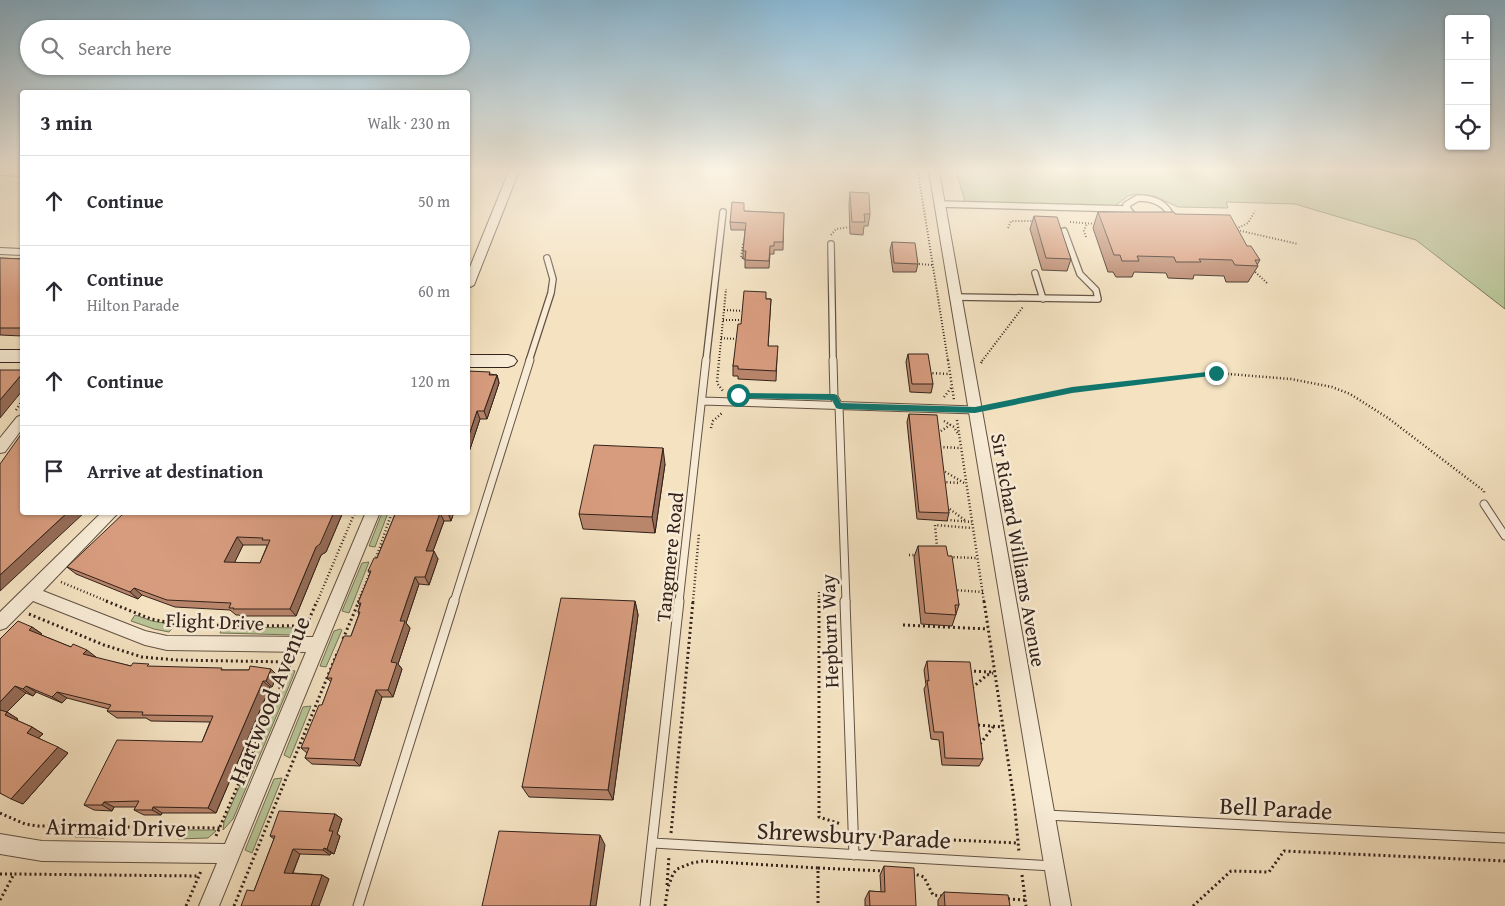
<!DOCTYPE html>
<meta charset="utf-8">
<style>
:root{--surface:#fff;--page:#f7f7f7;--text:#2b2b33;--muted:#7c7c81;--line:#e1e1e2}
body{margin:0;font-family:"Gentium Book Plus",serif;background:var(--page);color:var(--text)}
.controls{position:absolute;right:15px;top:15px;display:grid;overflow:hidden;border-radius:5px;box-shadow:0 1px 4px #0004}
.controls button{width:45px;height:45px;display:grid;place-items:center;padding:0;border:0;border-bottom:1px solid var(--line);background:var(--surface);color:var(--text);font:25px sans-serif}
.stop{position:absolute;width:15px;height:15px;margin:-11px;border:4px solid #0f766e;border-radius:50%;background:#fff}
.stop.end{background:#0f766e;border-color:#fff;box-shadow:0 1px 5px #0008}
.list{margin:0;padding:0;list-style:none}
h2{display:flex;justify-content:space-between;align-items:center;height:65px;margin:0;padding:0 20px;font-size:21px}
h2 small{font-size:16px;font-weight:400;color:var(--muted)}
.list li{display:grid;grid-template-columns:32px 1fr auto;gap:15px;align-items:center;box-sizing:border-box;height:90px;padding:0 20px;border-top:1px solid var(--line)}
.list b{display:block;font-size:19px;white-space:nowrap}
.list p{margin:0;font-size:16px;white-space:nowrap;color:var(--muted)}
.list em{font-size:16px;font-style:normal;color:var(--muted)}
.icon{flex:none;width:28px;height:28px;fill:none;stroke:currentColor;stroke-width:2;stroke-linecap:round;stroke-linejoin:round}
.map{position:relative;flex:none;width:1505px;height:906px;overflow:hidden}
.search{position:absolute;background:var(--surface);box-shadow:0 1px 4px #0004;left:20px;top:20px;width:450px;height:55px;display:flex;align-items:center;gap:12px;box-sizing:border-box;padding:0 18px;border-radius:28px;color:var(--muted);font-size:19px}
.panel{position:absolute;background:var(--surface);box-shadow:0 1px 4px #0004;left:20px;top:90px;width:450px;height:425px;border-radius:5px}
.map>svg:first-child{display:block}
</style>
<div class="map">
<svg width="1505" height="906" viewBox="0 0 1505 906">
<rect width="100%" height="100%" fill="#f4e2c1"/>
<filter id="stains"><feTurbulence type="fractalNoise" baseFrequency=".004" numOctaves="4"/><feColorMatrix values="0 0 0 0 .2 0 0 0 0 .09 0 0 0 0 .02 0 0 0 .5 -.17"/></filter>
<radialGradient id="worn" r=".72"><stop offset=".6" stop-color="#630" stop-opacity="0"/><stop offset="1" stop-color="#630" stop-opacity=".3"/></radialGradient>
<!-- green -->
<path fill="#b8c496" stroke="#767358" d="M956,171H1505V309L1416,240L1295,204L1226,202L1228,208L1178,207L1154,196L1136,194L1128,196L1115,206L965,202Z
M382,513H388L375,547L369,546Z
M369,562L349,613L342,611L362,563Z
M135,615L152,621L175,625L169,632L154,629L131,621Z
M222,627L303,628L300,633L293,635L220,633Z
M340,629L342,630L326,667L320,666L334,631Z
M290,670L295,671L292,679L233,819L223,830L224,822Z
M311,706L290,758L284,755L303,707Z
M282,778L252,853L245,850L274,779Z
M78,828L112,829L105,838L75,837Z
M180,830H214L216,831L208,838L178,839Z"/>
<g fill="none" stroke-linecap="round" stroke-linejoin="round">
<!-- lane-far2 casing -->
<g stroke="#635244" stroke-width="8">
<path id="lane-far2" d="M1138,198C1151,198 1162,201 1169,212L1166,218C1152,227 1132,221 1126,205Z
M939,204L1127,209
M831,244L833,361
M1035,273L1043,299
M955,297L1098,299L1096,290L1080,274L1064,231
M529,361L551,293L553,279L547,258
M706,361L723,212"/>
</g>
<!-- lane-far1 casing -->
<g stroke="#635244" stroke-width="9">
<path id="lane-far1" d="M833,360L834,397L839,406L846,602
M703,401L975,410
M1484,504L1505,536
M454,602L530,360
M679,602L706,360"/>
</g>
<!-- lane casing -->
<g stroke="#635244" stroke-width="11">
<path id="lane" d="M845,601L854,855
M1046,815L1505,838
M653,843L1053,866
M358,906L454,601
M645,906L679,601"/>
</g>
<!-- street casing -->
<g stroke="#635244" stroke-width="2">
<path id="street" d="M0,171H22V176L0,175Z
M509,171H519L474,285L468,288V272Z
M929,171H939L1071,906H1051Z
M0,248L22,249V255L0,254Z
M22,415V429L5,452L0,453V438L17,417Z
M102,512H119L43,591L145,631L167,636L313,637L366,512H380L219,906H199L217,863L42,861L0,854V834L42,841L225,844L306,652L167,650L145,645L33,601L6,628L0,630V612Z"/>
</g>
<!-- secondary casing -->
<g stroke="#33221b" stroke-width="2">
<path id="secondary" d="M0,350H22V362H0Z
M468,355H508L514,357L517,361L514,365L508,367H468Z"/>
</g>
<!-- path-far2 -->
<path stroke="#33221b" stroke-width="2" stroke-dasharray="1 2" stroke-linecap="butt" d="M918,172L948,361
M1070,222L1097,224
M1008,228L1011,221H1034
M1236,229L1248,223L1255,211
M1237,230L1298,244
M831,235L836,229L850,227
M1086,237L1084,231L1087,223
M743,244L741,258H743
M919,264L932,265
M1253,270L1267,283
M724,310L744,311
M723,320H743
M721,338L736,339
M719,361L726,289
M982,361L1023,307"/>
<!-- path-far1 -->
<path stroke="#33221b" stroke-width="2.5" stroke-dasharray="1 2.5" stroke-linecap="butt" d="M719,360L717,383L723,391
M948,360L954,400
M981,363L983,360
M929,373L950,374
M944,397L951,388
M989,408L1071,390L1216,373L1291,379L1332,387L1350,394L1388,418L1484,491V493
M16,410L22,401
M957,420L984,602
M944,421L954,427L958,434
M711,428L713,421L722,413
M938,433L950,425
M940,447L960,448
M942,470L966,484
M943,482L960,483
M947,507L966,521
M947,520L972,522
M937,547L935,525L972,528
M909,555H917
M950,557L977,558
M375,561L392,512
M61,582L109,602
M954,590L983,592
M819,592V602
M317,602L355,512
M358,602L369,575
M693,602L699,533"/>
<!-- path -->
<path stroke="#33221b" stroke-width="3" stroke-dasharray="2 3" stroke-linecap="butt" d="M106,601L151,619L181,625L306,626
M819,601V817L841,824
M984,601L1014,800L1019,852
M29,614L104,645L142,657L176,660L291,662
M903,625L988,629
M305,629L317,601
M343,639L359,601
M969,671L991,672
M972,688L987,675L993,673
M978,725L1003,727
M980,744L993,727
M0,813L25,824L38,826L220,828
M671,833L693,601
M216,836L292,660
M864,836L1018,843
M818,868L884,871
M912,873L924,877L933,895L942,896
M0,874H14
M1022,875L1026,906
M667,885L669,856
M1008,899L1025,900
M0,900L14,874L198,876
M186,906L201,871
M234,906L338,651
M665,906L668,887L673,874L677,869L692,863L703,861L818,868V906
M1193,906L1231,871L1269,872L1284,851L1505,861"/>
<!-- lane-far2 -->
<use href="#lane-far2" stroke="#f8ecd7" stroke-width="5.5"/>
<!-- lane-far1 -->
<use href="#lane-far1" stroke="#f8ecd7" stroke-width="7"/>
<!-- lane -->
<use href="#lane" stroke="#f8ecd7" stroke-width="9"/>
<!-- street -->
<use href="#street" fill="#f8ecd7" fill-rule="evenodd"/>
<!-- secondary -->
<use href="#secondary" fill="#f8ecd7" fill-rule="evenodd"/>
</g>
<!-- wall -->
<path fill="#b9866c" stroke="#33221b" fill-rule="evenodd" d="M850,192L870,214L868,226H864L863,235L850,234L849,204Z
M744,211L784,213L783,250H774V254H770L769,268H745V259H743V251L745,230H731L730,222Z
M1098,212L1175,214L1247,246L1260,260L1257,265L1258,266L1248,282H1226L1224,276L1194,275L1193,279L1168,278L1166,273L1134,272L1132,277H1116L1113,272H1108L1093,228Z
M1034,216L1071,259L1067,271L1042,270L1030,229Z
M892,242L918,264L916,272H893L890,250Z
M0,258L22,259V336L0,335Z
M766,299H771L768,346L777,356L776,381L738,379V376H733V366L741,324Z
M908,354L933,384L931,393L910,392L906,362Z
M468,371L497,375L499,383L487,419H480L468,455Z
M909,414L949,513L947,521L917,519L907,422Z
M665,464L655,533L583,529L579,514Z
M343,512L326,552L321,555L296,616H240L239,615H236L230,610L175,607L142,595L138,599L76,574L67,567ZM243,545H267V546L260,563H234Z
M396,512H454L451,521H444L433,551L438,559L429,585L419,584L406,623L410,628L398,664L402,669L393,697H382L360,766L312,764L305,758L307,753L301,748L322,705L331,682L327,678L351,636L359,614L358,612L360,605L358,603L370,574L368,571L377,558Z
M918,546L948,556L959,605L952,626L921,624L914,557Z
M635,601L638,615L613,800L529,797L522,787Z
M32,627L42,634L41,635L96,657V658L131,666L224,670H249L271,669L277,675L272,687H270L216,813H162L161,815H144L134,810L136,807H114L112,811L94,810L84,805L202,742L210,722L151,721L146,718H117L107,711L109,709L67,698L62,703L36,692L33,696L26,693L7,712L18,719L16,720L32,727L43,734L38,738L68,753L23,804L0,793V639Z
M927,661L983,759L979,766L942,765L939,740L931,739L924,689L926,685L924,670Z
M335,814L342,819L337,834L340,836L334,854L331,853L330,855L300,854L293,873L322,875L329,879L254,891L274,839L270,836Z
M884,866L916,906H865V899L869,891L881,892L880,875Z
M944,892L1010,906H938V900Z"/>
<!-- shaded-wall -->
<path fill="#966d58" stroke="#33221b" d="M22,374V391L0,418V400Z
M497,375L499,383L487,419L484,411Z
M477,411L480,419L468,455V438Z
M663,448L665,464L655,533L652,517Z
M68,512H85L0,591V575Z
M334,512H343L326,552L321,555L296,616L290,609L316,547Z
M448,512H454L451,521L448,513Z
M440,513L444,521L430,559L426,551Z
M237,537L243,545L231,570L224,562Z
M434,551L438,559L429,585L425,577Z
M415,577L419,584L406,623L410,628L398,664L402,669L393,697L388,690L391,662L400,621Z
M134,588L142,595L138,599L130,592Z
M635,601L638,615L613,800L608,790Z
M32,627L42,634L39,637L29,630Z
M87,650L96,657L92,661L83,654Z
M271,669L277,675L272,687L266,681Z
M263,681L270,687L216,813L208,808Z
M15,686L26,693L5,714L0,710V702Z
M26,686L36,692L33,696L23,689Z
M376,690L382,697L360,766L354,760Z
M57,692L67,698L62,703L52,697Z
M7,712L18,719L16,721L5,715Z
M32,727L43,734L37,739L27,733Z
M58,747L68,753L23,804L11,799Z
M104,802L114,807L112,811L102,805Z
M153,807L162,813L161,815L152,810Z
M335,814L342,819L337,834L340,836L334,854L327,849L329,831Z
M600,835L605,845L596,906H590Z
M324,848L331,853L330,855L323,850Z
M293,849L300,854L291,877L284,873Z
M322,875L329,879L319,906H311Z"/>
<!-- building -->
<path fill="#d79c7e" stroke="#33221b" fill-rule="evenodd" d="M850,192L869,193L870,214H864L865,222H852Z
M732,202L744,203V211L784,213L783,242H774V246H770L769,261L745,260L746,251H743L746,223L730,222Z
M1098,212H1174L1175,214L1230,215L1247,246H1251L1260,260H1255L1258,266L1235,265L1232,260L1199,259L1201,262H1176L1174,257L1137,256L1139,261H1122L1120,255H1114Z
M1034,216L1057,217L1071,259L1046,258Z
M892,242L915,243L918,264L894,263Z
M0,258L22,259V328H0Z
M744,291L766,292V299H771L768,346H778L776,371L738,369V366H733L738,324H741Z
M908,354H928L933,384H912Z
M0,370H22V374L0,400Z
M468,371L490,372L489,375H497L484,411H477L468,438Z
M909,414L937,415L949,513L919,512Z
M22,433V512H68L0,575V464Z
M594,445L663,448L652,517L579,514Z
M125,512H334L320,544L316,547L290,609H233L234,608H229L231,603L167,600L134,588L130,592L67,567ZM237,537L263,538L262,540H270L260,563L224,562Z
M396,512H448V513H440L426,551H434L425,577H415L400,621H405L391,662L397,663L388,690H376L354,760L305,758L309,748H301L319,705H322L332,678H327L344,636H351L360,612H358L361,603H358L371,571H368L374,558H377Z
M918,546H946L948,556H952L959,605H955L956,615L925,613Z
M561,598L635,601L608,790L522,787Z
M18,621L32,627L29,630L71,647L73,644L87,650L83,654L131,666L133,663L149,664L147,666L222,668L221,670H249L250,666L271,669L266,681H263L208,808L153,807L152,810H134L139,801L104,802L102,805H84L117,740L202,742L213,716L142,715L143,712L107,711L111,705L57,692L52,697L26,686L23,689L15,686L0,702V639Z
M927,661L970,662L983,759L945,758L943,732H934L927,680L929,681Z
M0,710L7,712L5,715L32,727L27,733L58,747L11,799L0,793Z
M279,811L335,814L329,831H333L327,849L324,848L323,850L293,849L284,873L322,875L311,906H241L247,890L254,891L275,836H270Z
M499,831L600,835L590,906H482Z
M884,866L914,868L916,906H870L869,891L885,892Z
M944,892L1008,895L1010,906H945Z"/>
<!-- sky -->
<linearGradient id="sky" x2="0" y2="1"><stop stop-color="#89b8d4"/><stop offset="0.57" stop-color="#faf2e3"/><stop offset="1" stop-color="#faf2e3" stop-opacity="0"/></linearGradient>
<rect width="1505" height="298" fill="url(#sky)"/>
<!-- route -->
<path fill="#0f766e" d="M1216,371L1219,373L1218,375L1072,393L975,413L839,409L836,408L832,400L738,398L735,395L738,393L834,394L837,395L841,403L975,407L1072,387Z"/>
<g text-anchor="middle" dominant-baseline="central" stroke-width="5" stroke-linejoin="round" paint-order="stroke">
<!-- street labels -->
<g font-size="20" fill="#33221b" stroke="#f8ecd7">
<text transform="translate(1019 550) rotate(80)">Sir Richard Williams Avenue</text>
<text transform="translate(669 557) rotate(-84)">Tangmere Road</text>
<text transform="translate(215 621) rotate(2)">Flight Drive</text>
<text transform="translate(829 631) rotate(-92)">Hepburn Way</text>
</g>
<!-- near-street labels -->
<g font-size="24" fill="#33221b" stroke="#f8ecd7">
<text transform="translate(269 700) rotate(-68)">Hartwood Avenue</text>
<text transform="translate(1276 808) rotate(3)">Bell Parade</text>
<text transform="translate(116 827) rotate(1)">Airmaid Drive</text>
<text transform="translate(854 835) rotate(3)">Shrewsbury Parade</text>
</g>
</g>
<rect width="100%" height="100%" filter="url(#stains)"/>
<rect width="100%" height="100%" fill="url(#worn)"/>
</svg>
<div class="controls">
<button>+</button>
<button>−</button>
<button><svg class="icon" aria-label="locate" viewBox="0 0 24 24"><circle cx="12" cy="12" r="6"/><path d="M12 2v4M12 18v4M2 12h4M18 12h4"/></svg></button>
</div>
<div class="stop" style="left:738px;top:395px"></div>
<div class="stop end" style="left:1216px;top:373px"></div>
<div class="search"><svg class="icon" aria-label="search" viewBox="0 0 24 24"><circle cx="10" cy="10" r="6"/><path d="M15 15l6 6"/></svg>Search here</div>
<section class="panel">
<h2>3 min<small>Walk · 230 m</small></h2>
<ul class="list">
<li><svg class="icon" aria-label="ahead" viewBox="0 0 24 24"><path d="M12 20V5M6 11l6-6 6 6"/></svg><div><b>Continue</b></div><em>50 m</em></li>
<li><svg class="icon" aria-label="ahead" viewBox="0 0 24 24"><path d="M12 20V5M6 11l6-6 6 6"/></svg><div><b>Continue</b><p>Hilton Parade</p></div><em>60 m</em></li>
<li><svg class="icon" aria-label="ahead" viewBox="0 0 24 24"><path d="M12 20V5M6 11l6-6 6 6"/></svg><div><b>Continue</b></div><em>120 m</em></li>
<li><svg class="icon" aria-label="arrive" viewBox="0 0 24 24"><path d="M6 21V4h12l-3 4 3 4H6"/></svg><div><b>Arrive at destination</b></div></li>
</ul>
</section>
</div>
